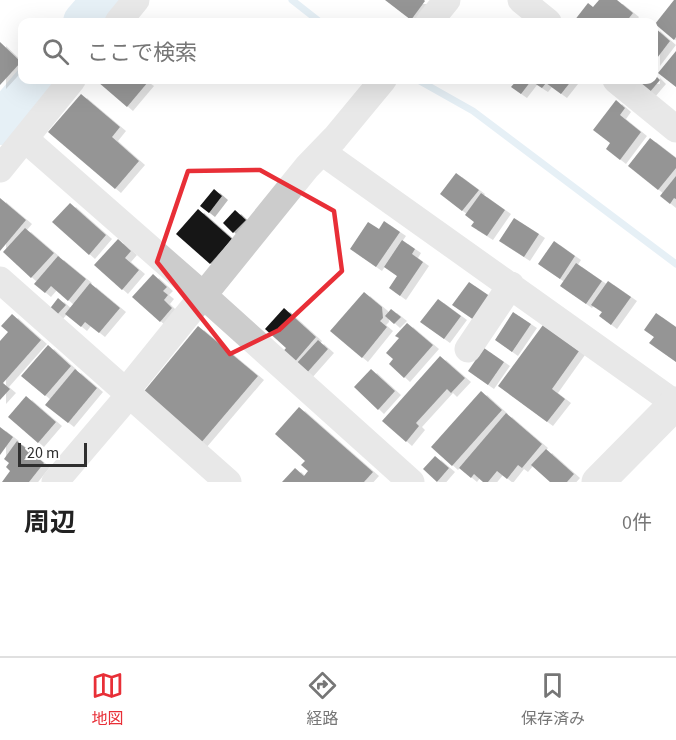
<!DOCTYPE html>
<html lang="ja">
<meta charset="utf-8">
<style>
:root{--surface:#fff;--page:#f6f6f6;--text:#222;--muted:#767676;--line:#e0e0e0;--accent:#e82f37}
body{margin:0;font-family:"Source Sans 3","Noto Sans JP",sans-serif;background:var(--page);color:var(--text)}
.scale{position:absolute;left:18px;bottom:15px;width:69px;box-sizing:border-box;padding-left:6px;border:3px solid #2f2f2f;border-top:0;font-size:16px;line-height:21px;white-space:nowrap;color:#2f2f2f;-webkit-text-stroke:4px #fff;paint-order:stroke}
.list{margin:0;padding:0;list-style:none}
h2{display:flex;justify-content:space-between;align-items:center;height:78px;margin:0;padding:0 24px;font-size:26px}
h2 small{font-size:20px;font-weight:400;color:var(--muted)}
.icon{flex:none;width:33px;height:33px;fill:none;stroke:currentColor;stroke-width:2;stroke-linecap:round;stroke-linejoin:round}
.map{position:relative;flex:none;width:676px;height:482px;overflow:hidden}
.search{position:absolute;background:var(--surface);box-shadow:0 6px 24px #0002;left:18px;right:18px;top:18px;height:66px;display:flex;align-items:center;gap:15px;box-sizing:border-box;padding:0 21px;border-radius:12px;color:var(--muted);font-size:22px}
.sheet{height:174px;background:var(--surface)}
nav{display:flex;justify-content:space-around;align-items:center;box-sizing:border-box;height:84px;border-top:2px solid var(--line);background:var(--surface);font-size:16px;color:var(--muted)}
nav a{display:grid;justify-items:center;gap:3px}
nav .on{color:var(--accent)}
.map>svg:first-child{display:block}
</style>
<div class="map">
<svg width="676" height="482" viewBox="0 0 676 482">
<defs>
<filter id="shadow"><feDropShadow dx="6" dy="4" stdDeviation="0" flood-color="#0004"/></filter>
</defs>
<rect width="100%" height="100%" fill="#fff"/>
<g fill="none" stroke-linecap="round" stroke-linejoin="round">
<!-- stream -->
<path stroke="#c8ddec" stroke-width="7" d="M292,0L320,22
M418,80L473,111L676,264"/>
<!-- river -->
<path stroke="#c8ddec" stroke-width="42" d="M84,22L103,0
M0,124L37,80"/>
</g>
<!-- building -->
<path fill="#161616" filter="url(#shadow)" d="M385,0H424L425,1L411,20Z
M599,0H617L633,13L626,22H609L606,20L604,22H576L574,21L588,3L593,7Z
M674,0H676V37L674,40L655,24Z
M654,27L670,41L654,62Z
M0,42L21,62L0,85Z
M676,51V87L658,73Z
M654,74L660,80L649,93L640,86L646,80H654Z
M101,80H145L148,82L127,107L98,82Z
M517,80H572L561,94L546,83L542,88L531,81L521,94L511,87Z
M81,94L120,127L112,137L139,161L115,189L48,132Z
M616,100L625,108L620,115L641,132L620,160L606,149L610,143L593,130Z
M650,138L676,158V168L658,190L628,166Z
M456,173L479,190L462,211L440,194Z
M676,176V199L674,198L670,204L660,196Z
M214,189L222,196L209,213L200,206Z
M481,193L505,210L487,236L471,226L474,222L465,215Z
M0,198L26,220L0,251Z
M70,203L106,235L89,255L52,222Z
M198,209L232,239L210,264L176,234Z
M235,210L246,220L233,233L223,223Z
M514,218L539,234L524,257L499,241Z
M384,221L400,232L376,267L350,249L368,222L379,229Z
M25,228L54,253L31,278L3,252Z
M118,239L131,251L125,258L139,270L122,290L94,265Z
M402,240L415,249L412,254L423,262L400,296L389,288L397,276L384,267Z
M554,241L575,256L560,279L538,264Z
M58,256L86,279L68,301L51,286L45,293L34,284Z
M576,263L602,281L586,304L560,286Z
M153,274L167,287L163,291L168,295L164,300L172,308L160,322L132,297Z
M608,281L631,297L611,325L599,316L602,312L591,305Z
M469,282L491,297L474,320L452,305Z
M90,283L120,308L99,333L85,322L81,327L65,314Z
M364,292L382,307L383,318L380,321L387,327L362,358L330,331Z
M58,298L66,305L55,317L48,311Z
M438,299L461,316L444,339L420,322Z
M284,308L316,337L292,365L281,354L286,348L265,329Z
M391,309L401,317L394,324L385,316Z
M513,312L531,324L512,352L495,340Z
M656,313L676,327V362L649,343L654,337L644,330Z
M12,314L41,340L3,383L10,389L0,400V341L8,332L1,326Z
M407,323L433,345L404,378L389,364L393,359L386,353L399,338L395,336Z
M543,325L579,351L552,389L565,399L547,422L498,386Z
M198,326L258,376L200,444L141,395Z
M318,340L328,349L305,375L295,365Z
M48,345L71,366L45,396L21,376Z
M484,348L504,362L488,385L468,371Z
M440,356L465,378L451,393L447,389L416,423L419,426L406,442L382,421Z
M75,369L97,388L68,423L45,405Z
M371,369L395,391L378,410L354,387Z
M481,391L502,410L452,466L431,447Z
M26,396L56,422L38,443L8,417Z
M299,407L373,472L364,482H282L295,468L304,476L308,471L301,465L305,461L275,434Z
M506,413L542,444L522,468L518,465L507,479L497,471L488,482H483L474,474L471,478L459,468Z
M0,427L13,437L0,455Z
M17,441L44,463L29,482H2L10,471L6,467L9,463L4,459Z
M546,449L574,474L567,482H550L531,465Z
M435,456L449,468L437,482L423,469Z"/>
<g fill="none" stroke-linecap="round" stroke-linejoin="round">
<!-- minor -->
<path stroke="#ccc" stroke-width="27" d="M521,0L548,22
M118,22L136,0
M429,22L447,0
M616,80L676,129
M25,139L203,295L411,482
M322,152L676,404
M0,169L72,80
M0,280L228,482
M468,349L511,285
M126,391L307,167L335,138L383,80
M55,482L130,394"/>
<!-- tertiary -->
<path stroke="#ccc" stroke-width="33" d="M598,482L676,403"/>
</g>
<!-- marked area -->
<path d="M0 0H676V482H0ZM260,170L334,211L342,271L279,330L230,354L157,262L188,171Z" fill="#fff" fill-opacity=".55" fill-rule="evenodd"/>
<path fill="none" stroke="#e82f37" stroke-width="4.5" stroke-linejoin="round" d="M260,170L334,211L342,271L279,330L230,354L157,262L188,171Z"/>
</svg>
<div class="scale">20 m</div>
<div class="search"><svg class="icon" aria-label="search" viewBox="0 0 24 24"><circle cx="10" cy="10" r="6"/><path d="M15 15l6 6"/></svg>ここで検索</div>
</div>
<section class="sheet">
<h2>周辺<small>0件</small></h2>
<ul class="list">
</ul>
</section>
<nav>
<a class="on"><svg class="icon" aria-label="map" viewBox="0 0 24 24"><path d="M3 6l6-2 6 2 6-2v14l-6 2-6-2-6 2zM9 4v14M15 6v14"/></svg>地図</a>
<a><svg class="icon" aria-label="directions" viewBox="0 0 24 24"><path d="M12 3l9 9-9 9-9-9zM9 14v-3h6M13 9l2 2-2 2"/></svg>経路</a>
<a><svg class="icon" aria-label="saved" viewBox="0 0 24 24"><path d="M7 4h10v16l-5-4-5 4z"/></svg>保存済み</a>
</nav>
